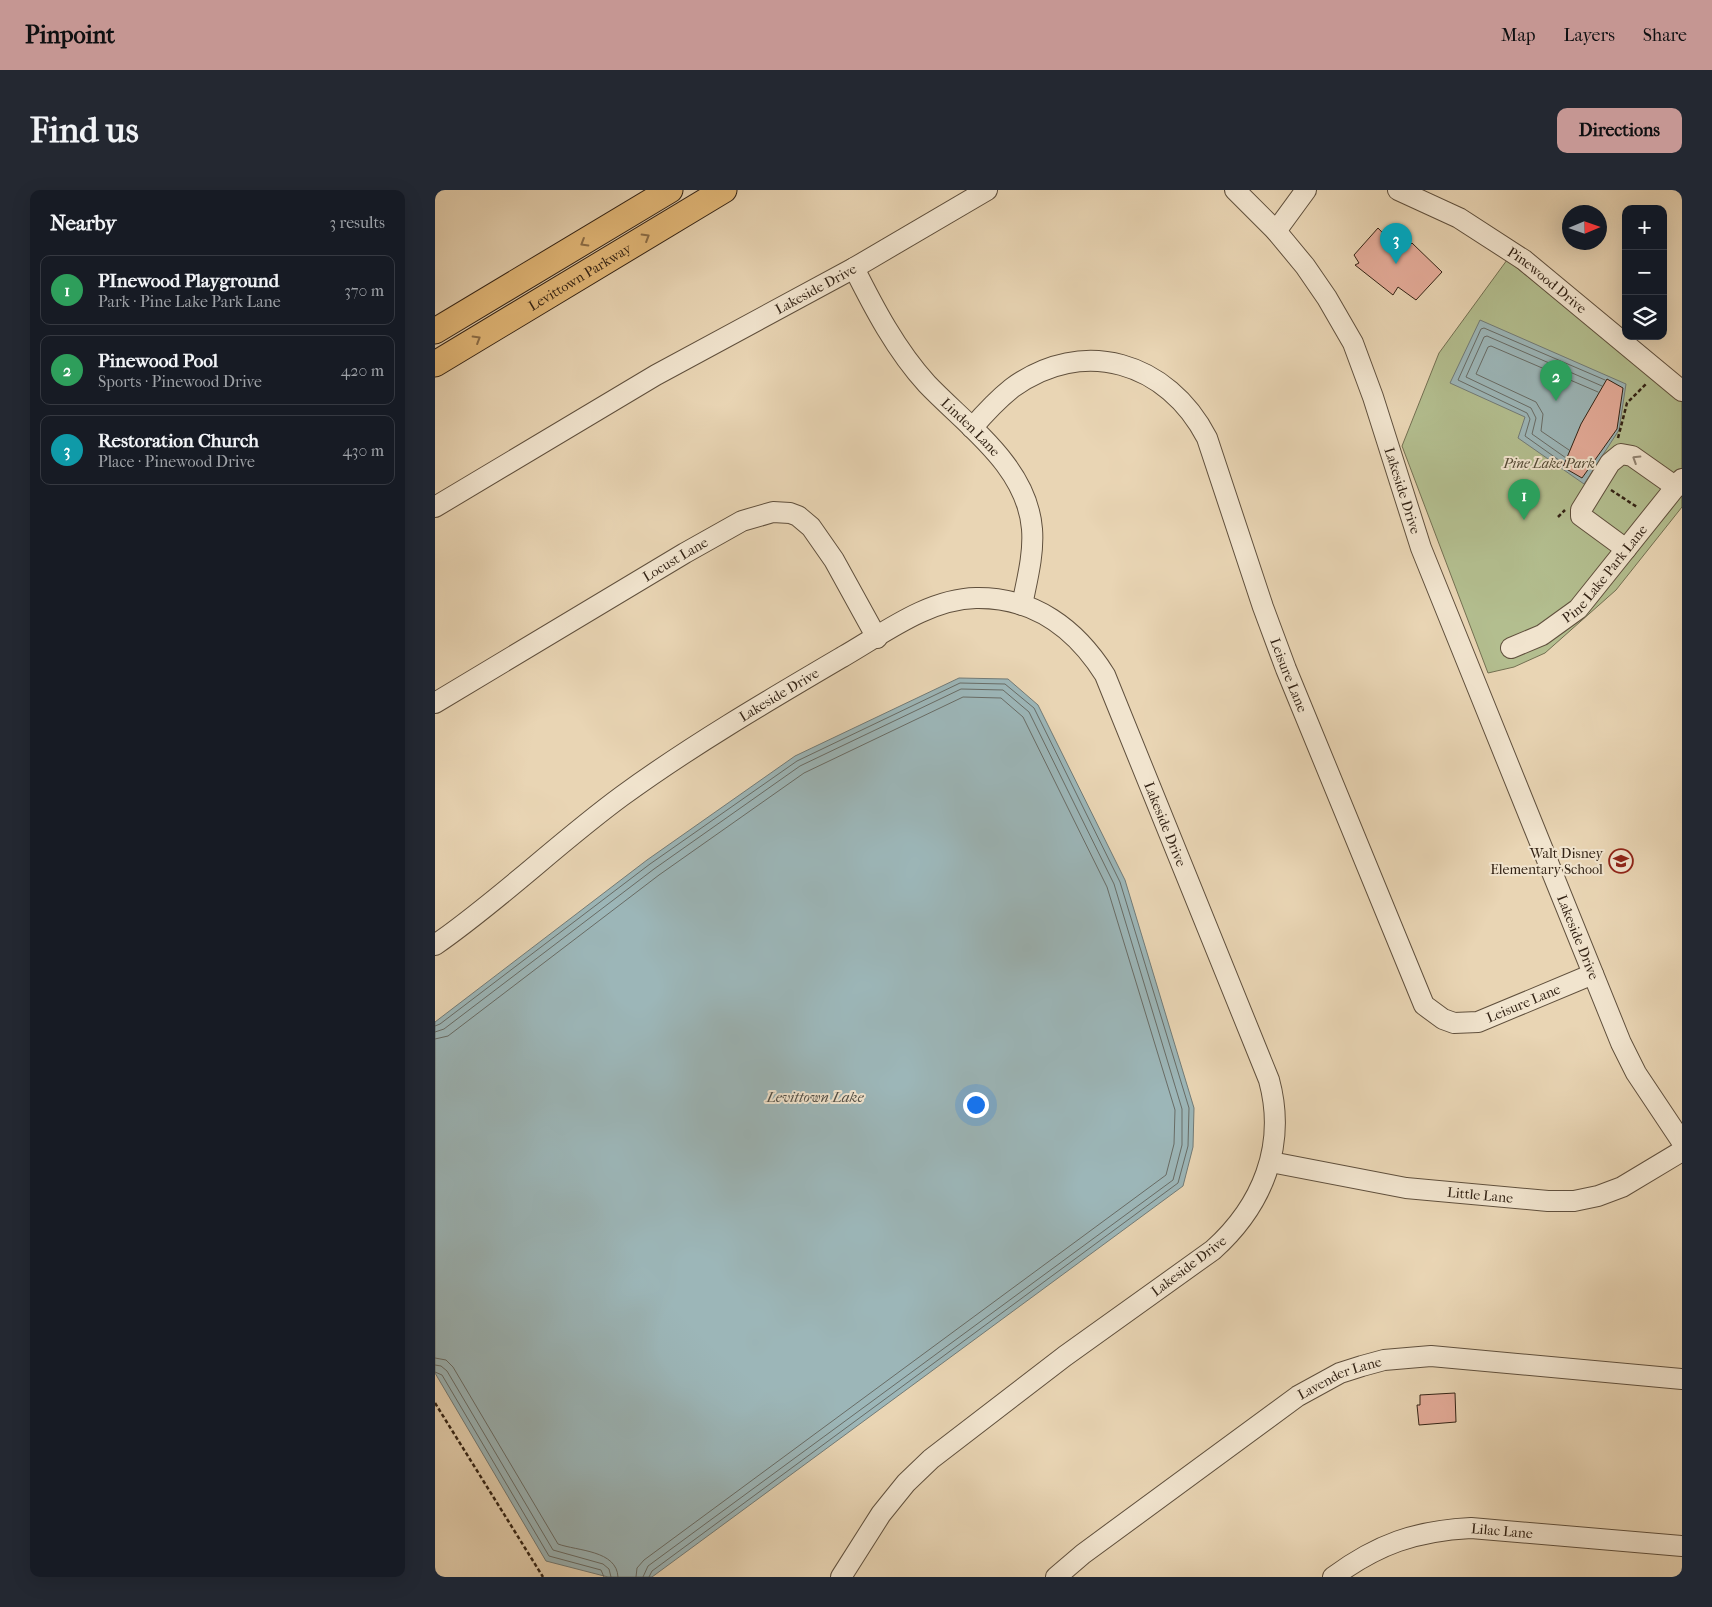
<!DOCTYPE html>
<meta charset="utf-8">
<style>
:root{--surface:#171b24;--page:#242831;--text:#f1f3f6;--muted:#9ea1a6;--line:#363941;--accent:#c59692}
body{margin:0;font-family:"IM FELL French Canon",serif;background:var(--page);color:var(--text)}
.controls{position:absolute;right:15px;top:15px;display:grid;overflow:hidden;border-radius:10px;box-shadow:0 5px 20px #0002}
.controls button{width:45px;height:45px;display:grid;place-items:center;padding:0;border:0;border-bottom:1px solid var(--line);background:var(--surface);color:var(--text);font:25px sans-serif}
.compass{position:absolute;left:1127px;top:15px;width:45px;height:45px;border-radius:50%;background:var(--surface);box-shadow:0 5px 20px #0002;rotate:88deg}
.you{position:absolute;left:540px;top:914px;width:18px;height:18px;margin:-12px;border:4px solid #fff;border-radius:50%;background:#1a73e8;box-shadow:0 0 0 8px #1a73e833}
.badge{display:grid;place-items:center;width:32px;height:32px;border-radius:50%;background:var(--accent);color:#fff;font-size:16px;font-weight:700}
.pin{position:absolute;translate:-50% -41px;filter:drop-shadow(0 1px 2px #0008)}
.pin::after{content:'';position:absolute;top:26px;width:18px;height:15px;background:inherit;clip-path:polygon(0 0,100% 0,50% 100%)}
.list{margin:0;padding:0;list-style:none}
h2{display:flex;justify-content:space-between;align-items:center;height:65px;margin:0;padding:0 20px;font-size:21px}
h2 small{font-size:16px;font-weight:400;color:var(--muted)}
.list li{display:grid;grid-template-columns:32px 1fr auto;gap:15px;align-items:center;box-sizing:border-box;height:70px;margin:0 10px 10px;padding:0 10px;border:1px solid var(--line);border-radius:10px}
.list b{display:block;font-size:19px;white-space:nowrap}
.list p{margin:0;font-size:16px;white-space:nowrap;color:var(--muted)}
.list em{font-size:16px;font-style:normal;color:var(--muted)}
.icon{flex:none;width:28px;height:28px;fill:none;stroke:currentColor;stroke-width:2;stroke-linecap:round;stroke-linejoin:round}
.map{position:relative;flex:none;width:1247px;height:1387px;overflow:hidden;border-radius:10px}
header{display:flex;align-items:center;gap:30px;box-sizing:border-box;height:70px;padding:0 25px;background:var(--accent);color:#111}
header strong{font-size:24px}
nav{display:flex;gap:28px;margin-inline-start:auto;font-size:18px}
.intro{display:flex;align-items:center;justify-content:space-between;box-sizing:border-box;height:120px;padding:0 30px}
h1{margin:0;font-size:35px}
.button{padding:12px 22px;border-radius:10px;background:var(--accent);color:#111;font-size:18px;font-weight:700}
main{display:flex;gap:30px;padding:0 30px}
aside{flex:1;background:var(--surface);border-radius:10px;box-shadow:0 5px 20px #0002}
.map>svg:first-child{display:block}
</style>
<header>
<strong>Pinpoint</strong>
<nav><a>Map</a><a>Layers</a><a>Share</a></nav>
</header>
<div class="intro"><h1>Find us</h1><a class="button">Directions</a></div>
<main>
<aside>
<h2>Nearby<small>3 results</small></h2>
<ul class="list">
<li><span class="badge" style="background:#2e9e5b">1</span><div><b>PInewood Playground</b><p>Park · Pine Lake Park Lane</p></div><em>370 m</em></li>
<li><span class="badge" style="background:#2e9e5b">2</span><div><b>Pinewood Pool</b><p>Sports · Pinewood Drive</p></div><em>420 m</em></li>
<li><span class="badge" style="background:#0f9aa8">3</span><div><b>Restoration Church</b><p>Place · Pinewood Drive</p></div><em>430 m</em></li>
</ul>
</aside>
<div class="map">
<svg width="1247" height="1387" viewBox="0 0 1247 1387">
<rect width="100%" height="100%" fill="#e9d5b4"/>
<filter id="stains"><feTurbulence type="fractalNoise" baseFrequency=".004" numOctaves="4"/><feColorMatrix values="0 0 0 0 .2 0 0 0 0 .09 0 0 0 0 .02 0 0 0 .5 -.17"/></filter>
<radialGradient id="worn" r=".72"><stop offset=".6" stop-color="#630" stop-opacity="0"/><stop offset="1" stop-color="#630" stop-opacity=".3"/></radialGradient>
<!-- green -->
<path fill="#b3be8f" stroke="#737052" d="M1072,70L1247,211V317L1181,400L1110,463L1079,477L1053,483L967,256L1004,163Z"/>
<!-- water -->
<path fill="#9cb6b8" stroke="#727b77" d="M1045,130L1191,194L1184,240L1149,294L1083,248L1090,227L1015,193Z
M524,488L573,489L603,515L690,690L759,918L758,957L748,996L217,1387H173L111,1371L0,1183V832L212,670L360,566Z"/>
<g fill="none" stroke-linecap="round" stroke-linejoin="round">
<!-- shore -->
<path stroke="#686c66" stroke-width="1" d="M1134,260L1106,241L1108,224L1101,212L1041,184L1053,157L1056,156L1163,202
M1131,268L1097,244L1101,228L1096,218L1031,187L1049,147L1052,146L1167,196
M1128,273L1090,246L1095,229L1092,223L1023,190L1046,139L1049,138L1170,190
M0,836L5,834L215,674L362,571L525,493L570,494L599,518L685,692L754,918L753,956L743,993L217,1381L214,1387
M0,842L9,839L219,679L365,576L526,499L568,500L594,522L679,694L747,919V955L738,990L213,1376L208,1387
M0,849L13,846L224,685L369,583L528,507L566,508L588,527L672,697L740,920L739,954L731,985L209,1370L202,1378L201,1387
M0,1168L11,1170L18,1177L123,1354C142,1361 182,1360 183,1387
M0,1175L6,1176L12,1181L118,1360L168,1374L174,1379L176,1387
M0,1182L7,1185L114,1366L166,1380L169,1387"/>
</g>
<!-- building -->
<path fill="#e5ac9a" stroke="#332315" d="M943,38L967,63L977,53L1007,82L981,110L963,97L958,105L920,75L924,73L919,65Z
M1172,189L1188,198L1182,239L1147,288L1128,277L1146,234Z
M1020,1203L1021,1232L984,1235L982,1215H985V1205Z"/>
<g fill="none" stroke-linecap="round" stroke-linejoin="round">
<!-- minor casing -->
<g stroke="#60503d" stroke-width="22">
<g id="minor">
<path id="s1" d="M800,0L841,41L870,76L892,108L918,153L938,207L986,358L1186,853L1201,883L1247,952"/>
<path id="s2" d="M963,0L1024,28L1089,70L1247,201"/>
<path d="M841,41L871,0"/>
<path id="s3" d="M419,78C439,118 461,160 492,194C532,236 592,276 597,339C599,364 592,390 587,415"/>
<path id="s4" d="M537,238C549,224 562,210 577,198C648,146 733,172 772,248L828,417L851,479L989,815L1008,829L1019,833L1043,832L1158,784"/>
<path id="s5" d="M0,317L221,185L419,78L552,0"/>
<path d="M1191,359L1146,326V320L1175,273L1186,264L1197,266L1241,297"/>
<path id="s6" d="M1076,458L1107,445L1143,419L1247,289"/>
<path id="s7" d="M0,513L250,363L307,331L338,322L355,323L363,326L376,337L399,370L442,448"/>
<path id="s8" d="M0,755C65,710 123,653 187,606C257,555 334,510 409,466C449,443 493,409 541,408C599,407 641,439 670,485L834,890C852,956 827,1016 778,1060L630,1166L496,1269L471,1293L446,1324L406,1387"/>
<path id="s9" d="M836,972L971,998L1113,1011H1139L1163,1006L1187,997L1247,961"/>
<path id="s10" d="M621,1387L648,1364L863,1206L905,1183L927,1176L949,1170L996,1166L1247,1189"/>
<path id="s11" d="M898,1387C943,1354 980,1341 1036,1338L1247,1356"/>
</g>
</g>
<!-- major casing -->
<g stroke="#332315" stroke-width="27">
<g id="major">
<path d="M0,141L235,0"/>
<path id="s12" d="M0,174L289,0"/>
</g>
</g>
<!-- path -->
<path stroke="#332315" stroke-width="2.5" stroke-dasharray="4 2.5" stroke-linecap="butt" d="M1183,248L1192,213L1212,193
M1176,300L1202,317
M1123,327L1130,320
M0,1213L108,1387"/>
<!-- minor -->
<use href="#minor" stroke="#f1e4ce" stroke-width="20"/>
<!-- major -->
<use href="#major" stroke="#e4ba7a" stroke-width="25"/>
</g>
<!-- one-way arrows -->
<defs><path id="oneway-chevron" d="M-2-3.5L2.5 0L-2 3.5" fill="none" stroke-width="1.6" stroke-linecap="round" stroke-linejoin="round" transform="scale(1.25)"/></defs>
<g stroke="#8c6e48">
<use href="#oneway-chevron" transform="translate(211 47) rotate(-31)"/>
<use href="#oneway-chevron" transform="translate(149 53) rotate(149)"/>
<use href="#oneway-chevron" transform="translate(42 149) rotate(-31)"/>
</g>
<use stroke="#928472" href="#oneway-chevron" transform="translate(1201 269) rotate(-148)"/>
<!-- icons -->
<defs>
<g id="school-ring" transform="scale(1.25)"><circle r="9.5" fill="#f1e4ce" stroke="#8f2418" stroke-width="1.5"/><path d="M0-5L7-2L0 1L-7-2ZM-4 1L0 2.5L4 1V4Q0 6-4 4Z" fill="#8f2418"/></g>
</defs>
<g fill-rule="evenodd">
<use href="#school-ring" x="1186" y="671"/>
</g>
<g text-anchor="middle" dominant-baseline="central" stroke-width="4" stroke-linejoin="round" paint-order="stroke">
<!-- street labels -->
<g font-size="14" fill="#332315" stroke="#f1e4ce">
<text stroke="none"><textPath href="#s12" startOffset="169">Levittown Parkway</textPath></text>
<text stroke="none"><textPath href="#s2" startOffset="175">Pinewood Drive</textPath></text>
<text stroke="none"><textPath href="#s5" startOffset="439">Lakeside Drive</textPath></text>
<text stroke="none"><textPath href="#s3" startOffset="199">Linden Lane</textPath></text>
<text stroke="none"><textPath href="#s1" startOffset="350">Lakeside Drive</textPath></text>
<text stroke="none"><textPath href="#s7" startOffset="280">Locust Lane</textPath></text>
<text stroke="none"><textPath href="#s6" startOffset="122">Pine Lake Park Lane</textPath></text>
<text stroke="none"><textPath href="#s4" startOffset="539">Leisure Lane</textPath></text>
<text stroke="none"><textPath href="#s8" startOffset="426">Lakeside Drive</textPath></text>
<text stroke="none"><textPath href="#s8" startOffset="966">Lakeside Drive</textPath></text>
<text stroke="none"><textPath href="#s1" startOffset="830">Lakeside Drive</textPath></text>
<text stroke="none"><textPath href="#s4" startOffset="1004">Leisure Lane</textPath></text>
<text stroke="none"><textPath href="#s9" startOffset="212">Little Lane</textPath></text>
<text transform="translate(754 1076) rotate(-37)">Lakeside Drive</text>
<text stroke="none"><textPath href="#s10" startOffset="348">Lavender Lane</textPath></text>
<text stroke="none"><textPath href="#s11" startOffset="180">Lilac Lane</textPath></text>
</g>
<!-- park labels -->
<g font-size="14" font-style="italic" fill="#534a34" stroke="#f1e4ce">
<text x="1114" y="273">Pine Lake Park</text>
</g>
<!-- poi labels -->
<g font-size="14" fill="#332315" stroke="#f1e4ce" text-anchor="end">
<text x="1168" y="663">Walt Disney<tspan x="1168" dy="16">Elementary School</tspan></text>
</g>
<!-- water labels -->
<g font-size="15" font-style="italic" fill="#524f46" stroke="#f1e4ce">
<text x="380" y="907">Levittown Lake</text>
</g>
</g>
<rect width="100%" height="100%" filter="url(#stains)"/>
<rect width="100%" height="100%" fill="url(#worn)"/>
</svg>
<div class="controls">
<button>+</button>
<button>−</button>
<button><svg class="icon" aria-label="layers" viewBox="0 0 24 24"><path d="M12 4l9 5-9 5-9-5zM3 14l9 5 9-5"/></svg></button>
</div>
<svg class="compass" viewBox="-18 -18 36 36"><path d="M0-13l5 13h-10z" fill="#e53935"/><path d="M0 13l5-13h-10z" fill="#9ea1a6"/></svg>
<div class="you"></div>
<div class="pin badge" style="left:1089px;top:330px;background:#2e9e5b">1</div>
<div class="pin badge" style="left:1121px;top:211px;background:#2e9e5b">2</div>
<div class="pin badge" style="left:961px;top:74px;background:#0f9aa8">3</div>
</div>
</main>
